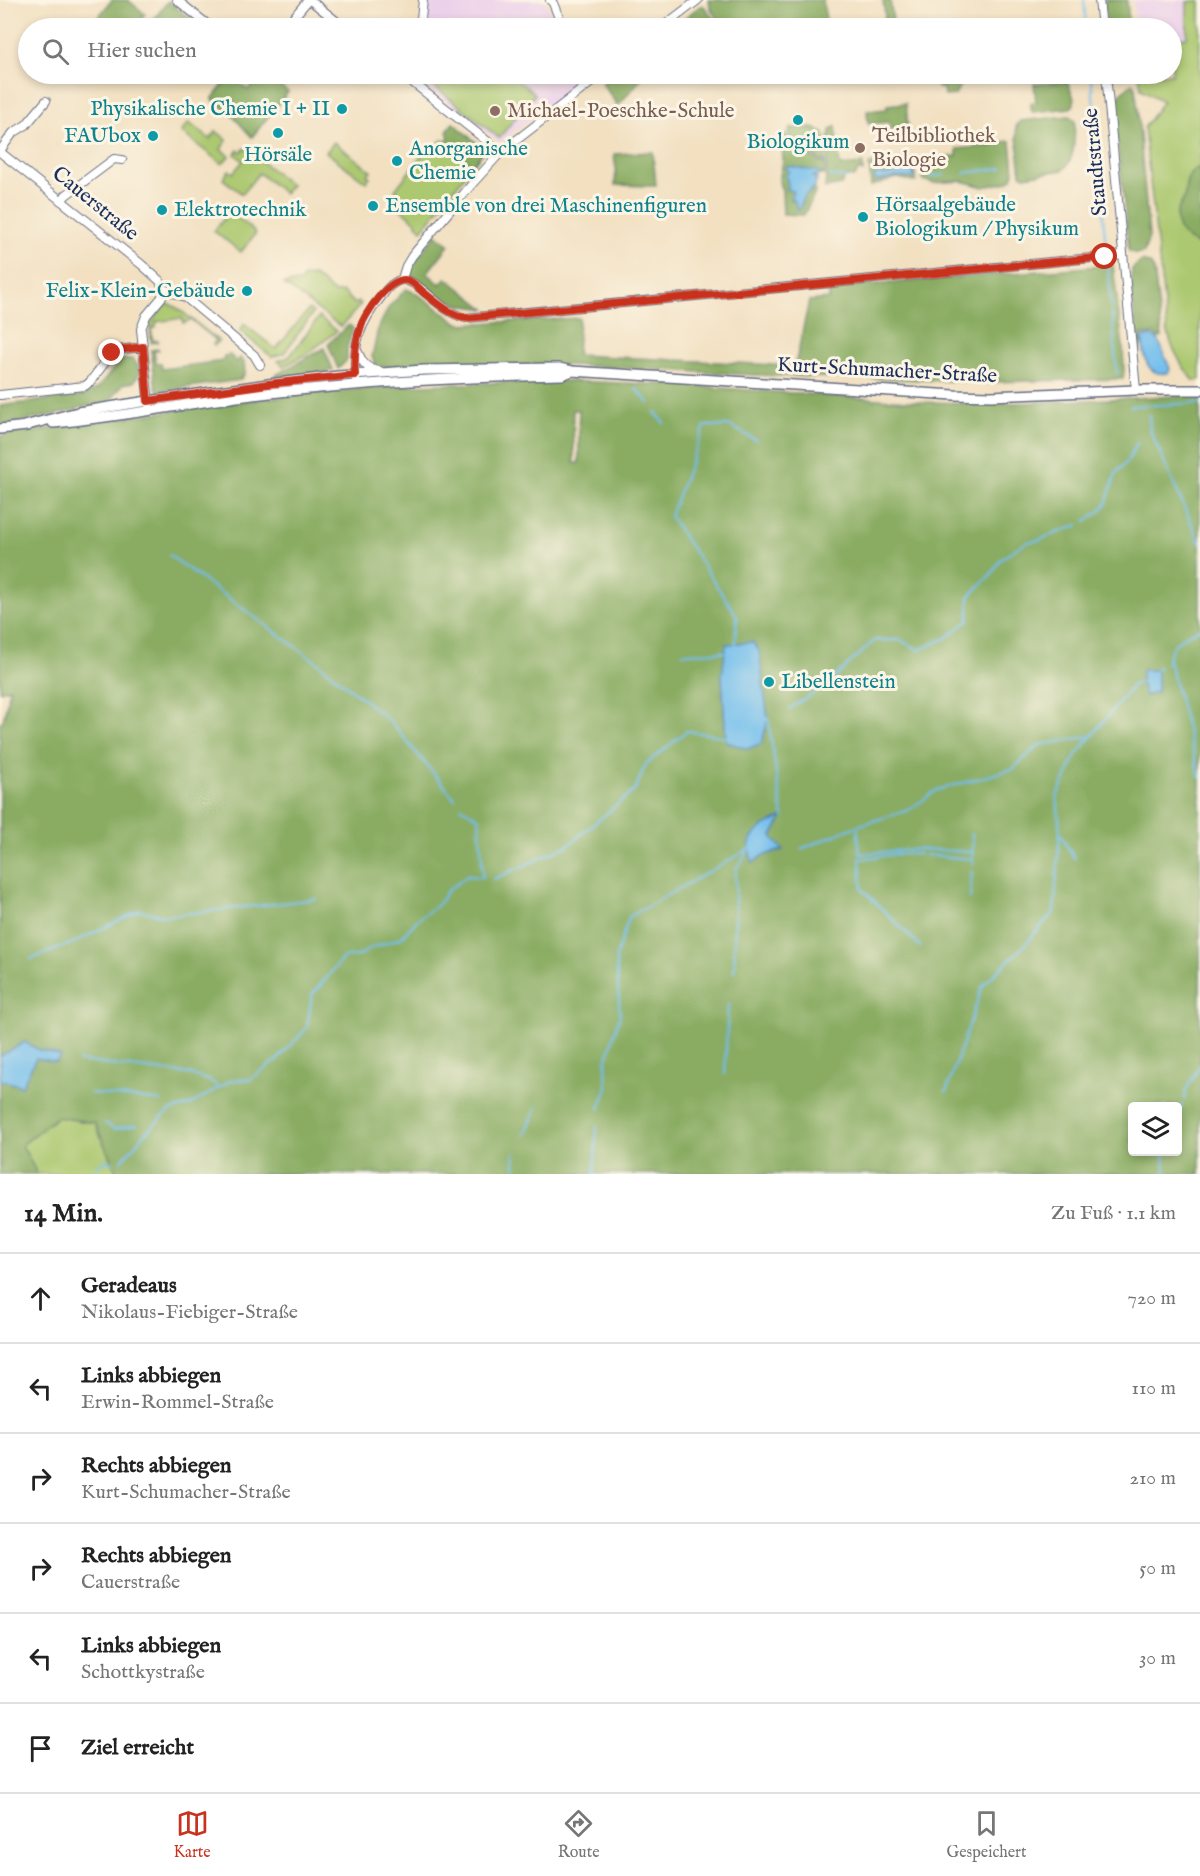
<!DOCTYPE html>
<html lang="de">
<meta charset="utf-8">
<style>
:root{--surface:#fff;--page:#f2f2f2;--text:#222;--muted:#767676;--line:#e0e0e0;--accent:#c8321e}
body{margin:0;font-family:"IM FELL English",serif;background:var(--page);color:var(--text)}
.controls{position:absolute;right:18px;bottom:18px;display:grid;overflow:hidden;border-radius:6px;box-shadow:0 3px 9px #0003}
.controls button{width:54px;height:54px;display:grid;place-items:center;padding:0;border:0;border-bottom:2px solid var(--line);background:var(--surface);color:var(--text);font:30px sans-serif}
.stop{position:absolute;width:18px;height:18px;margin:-14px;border:4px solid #c8321e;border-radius:50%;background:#fff}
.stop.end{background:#c8321e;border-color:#fff;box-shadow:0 2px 6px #0008}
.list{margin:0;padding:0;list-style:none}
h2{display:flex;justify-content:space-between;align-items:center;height:78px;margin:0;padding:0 24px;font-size:26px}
h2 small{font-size:20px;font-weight:400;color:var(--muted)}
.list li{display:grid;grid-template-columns:39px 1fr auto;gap:18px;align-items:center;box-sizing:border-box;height:90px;padding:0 24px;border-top:2px solid var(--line)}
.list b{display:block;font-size:22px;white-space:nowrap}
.list p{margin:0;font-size:20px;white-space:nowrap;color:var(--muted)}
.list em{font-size:20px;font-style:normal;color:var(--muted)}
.icon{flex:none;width:33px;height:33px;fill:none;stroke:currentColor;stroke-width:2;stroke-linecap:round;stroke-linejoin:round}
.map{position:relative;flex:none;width:1200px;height:1174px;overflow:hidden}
.search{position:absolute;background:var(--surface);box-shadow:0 3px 9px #0003;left:18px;right:18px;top:18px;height:66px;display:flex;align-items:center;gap:15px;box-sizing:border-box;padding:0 21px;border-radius:33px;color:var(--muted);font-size:22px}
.sheet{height:618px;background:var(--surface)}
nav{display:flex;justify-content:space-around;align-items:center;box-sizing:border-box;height:84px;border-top:2px solid var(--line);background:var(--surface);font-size:16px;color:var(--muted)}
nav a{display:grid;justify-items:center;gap:3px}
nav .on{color:var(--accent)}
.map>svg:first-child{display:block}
</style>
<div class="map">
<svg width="1200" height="1174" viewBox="0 0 1200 1174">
<rect width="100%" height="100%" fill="#fcf5e5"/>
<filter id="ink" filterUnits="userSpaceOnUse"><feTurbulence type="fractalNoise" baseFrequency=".0167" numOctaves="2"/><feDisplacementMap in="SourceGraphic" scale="12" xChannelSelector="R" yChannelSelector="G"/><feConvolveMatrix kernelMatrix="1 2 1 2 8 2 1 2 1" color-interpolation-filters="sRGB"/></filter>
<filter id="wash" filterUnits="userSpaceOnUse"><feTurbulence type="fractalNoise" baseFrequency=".008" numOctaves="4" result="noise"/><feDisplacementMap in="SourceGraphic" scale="24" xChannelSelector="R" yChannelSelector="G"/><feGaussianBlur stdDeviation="1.35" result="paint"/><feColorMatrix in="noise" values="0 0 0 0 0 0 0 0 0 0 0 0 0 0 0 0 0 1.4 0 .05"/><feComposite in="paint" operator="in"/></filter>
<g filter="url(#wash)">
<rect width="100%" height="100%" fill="#f2e0c1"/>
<!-- built -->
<path fill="#ecd1ea" d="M426,0H544L559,28H422Z
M1133,0H1200L1187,2V37L1172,39V28H1136Z
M410,74H581L583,78L535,116L499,142Z"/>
<!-- green -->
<path fill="#acc86f" stroke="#647c66" stroke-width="1.5" d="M1200,0V167L1191,172L1185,190V197L1181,204L1197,245H1200V380H1193L1182,365L1172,346L1167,329L1144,128L1163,101L1141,89L1139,74H1172V39L1187,37V2Z
M419,74H509L535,94L499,138Z
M189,123L210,139L216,131L227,140L221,149L229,156L222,164L181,132Z
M453,123L483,148L484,151L422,230L415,221L397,206L401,200L395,190L426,150L431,151L443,139L446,141L449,137L447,131Z
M334,142L371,171L367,175L370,177L366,182L326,152Z
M245,148L291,185L284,193L259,173L242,194L223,179L229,170L233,173L243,161L235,154L238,150L241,152Z
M230,211L256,233L241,252L214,231Z
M314,276L335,293L343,292L355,304L359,302L361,304L341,327L284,284L300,282L304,277Z
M168,304L176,307L219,341L214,346L213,344L216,340L190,319L187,322L183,323L182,318L156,322V328H151L153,341L158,340V342L151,343L150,324L164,306Z
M309,309L313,313L284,353L272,357L240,331L244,324L276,349Z
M319,317L337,331L308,353L284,366L278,361L289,357Z
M57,1117L95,1123L117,1174H37L22,1145Z"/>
<!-- forest -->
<path fill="#89ac62" stroke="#526e60" stroke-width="1.5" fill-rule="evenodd" d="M112,0H128L145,14L134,28H115L99,16Z
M709,0H823L827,28H724L710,8Z
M883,0H890L894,28H881L885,16Z
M1104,0H1127L1129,28H1107Z
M168,1L202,28H166L154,19Z
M700,6H704L720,28H684L682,20Z
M255,74H265L288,92L252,137L230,113L212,99L230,76L248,90L259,77Z
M614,74H645L618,106L602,83Z
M936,74H958L961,84L955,95L944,96L943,88H938Z
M1068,82C1069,91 1077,97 1073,106L1070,108L1033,112L1031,110V103L1036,102L1034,84Z
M1132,83L1135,86L1137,102L1149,237L1144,252L1136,254L1129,251L1114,109L1121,93Z
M906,103L908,127L890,129L889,122L868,124L867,111L887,109V105Z
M1070,116L1075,121C1074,137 1076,159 1063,170L1025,176L1021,174L1016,127L1020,121Z
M453,123L483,148L484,151L472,165L446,141L449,137L447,131Z
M836,126L840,166L863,164V172L859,170L854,177L846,176L841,185L825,188L830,130Z
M791,128H813L823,132L826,140L825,163L812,155L788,134Z
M784,134L811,157L825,165L824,175L815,171L786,169L789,171L792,189L800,209L803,197L815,188V193L804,215L783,214L782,191L779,182L783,161L782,142Z
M1011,141L1014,173L1012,178L1007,182L983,187L962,181L933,183L923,180L921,159L957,156V149L1001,145V142Z
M653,152L656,186L615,185L616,169L614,154Z
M913,159L916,182L897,178L871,186L869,164Z
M1200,167V245C1186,241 1174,229 1177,213C1178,206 1185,201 1185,195C1186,180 1186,175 1200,167Z
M436,234L449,245L427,273L440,284L446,278L486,309L460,305L442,298L406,273Z
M1142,261L1150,264L1154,269L1162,337L1159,338L1153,334L1140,336L1141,344L1138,352L1131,282L1132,269Z
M1113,265L1123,347L1124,371L1123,379L983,382L754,375L570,365H423L377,367L372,357L378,329L389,307L406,289C426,296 441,313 460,324L579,318L577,355L795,366L809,301L829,299L828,288Z
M349,325L353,328L347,348V360L338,369L328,344Z
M324,348L333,370L311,376L280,380L276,375Z
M158,349L159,350L154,351L156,363H161L162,369L223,361L224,356L230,355L237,362L240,358L244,362L245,373L240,380L159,391L156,389L151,350Z
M127,359H133L138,366L139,374L134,382L123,384L109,402L77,408V410L0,426V406L85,395L98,388L121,360Z
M567,381L678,385L922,402L972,403H1021L1200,395V1174H117L95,1123L57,1117L22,1145L37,1174H0V1080L22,1086L36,1058L56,1062L60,1056L39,1050L25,1042L0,1056V722L3,721L10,688L0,691V436C116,419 232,400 348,390C421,383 494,383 567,381ZM573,410H579V463H574ZM752,642L726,742L722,675ZM1156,670L1157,692L1146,696L1141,683ZM1132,1106H1178V1152H1132Z"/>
<!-- water -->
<path fill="#74bfed" stroke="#4877a6" stroke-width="1.5" d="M788,166L816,171L822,175L813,176L814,178H817C816,192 808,189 803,199C802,200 800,208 800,209H797L795,201L790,199L793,191L787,190L788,185L786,175L789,171L786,169Z
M912,166L914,178L897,177L876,181L874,176L878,174C891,177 899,171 912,166Z
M1151,336L1158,339L1170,369L1168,373C1145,377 1144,355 1142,338Z
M753,642L759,651L768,719L762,743L748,749L726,742L722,675L726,644Z
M1142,670H1157V692L1145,696L1141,683Z
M783,817L772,836L783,850L762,856L753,863C752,859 749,853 749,849C749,831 769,823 783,817Z
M25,1042L39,1050L61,1056L56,1062L36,1058L22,1086L0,1080V1056Z"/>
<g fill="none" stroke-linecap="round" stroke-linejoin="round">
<!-- stream -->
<path stroke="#74bfed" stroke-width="2" d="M1084,0L1086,28
M1091,74L1099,165
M965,173L1002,168
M830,176L848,178
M929,177L944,175
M1100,182L1106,248
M1108,267L1117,374
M636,389L649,403
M1131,406L1200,403
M655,412L664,423
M1149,415L1150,430L1200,543
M1086,521L1100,511L1106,504L1116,473L1127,462L1137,443
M169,555L322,666L389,720L455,799
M735,643L737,616L670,516L705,426H730L756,440
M683,653L725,652
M1168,656L1200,778
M1167,664C1169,644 1183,635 1200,629
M1157,670L1159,667
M789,709L824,687L875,640H900L919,650L946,638L969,620V597L993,572L1000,560L1018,547L1027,542L1039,540L1078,525
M766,720L768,719L783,817
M857,826L860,854L919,849L973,852
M972,834L973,865
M801,849L857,826L909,810L937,790L1013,769L1039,745L1093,736
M920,854H897L860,859L862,889L921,947
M925,855L973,859
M1074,858L1060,833L1057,796L1077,754L1134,684L1141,683
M494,879L567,846L635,790L646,764L687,731L727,737
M970,898L972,871
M31,959L73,943L140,910L165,916L316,899
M734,971L736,869L748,851
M78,1061L189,1074L211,1081L218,1087
M725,1074L728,1004
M946,1092L983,985L1022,948L1054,912L1060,833
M91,1093L161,1101
M1185,1099L1186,1090L1200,1065
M599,1109L607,1088L606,1062L620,1015L616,957L629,917L749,849
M1178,1112L1182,1104
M105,1123L115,1129L137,1125
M525,1135L537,1107
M1164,1152L1165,1174
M514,1153L516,1174
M121,1161L150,1128L169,1111L190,1105L232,1080H249L276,1061L307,1028L312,995L344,957L359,956L371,948L401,938L418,919L438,905L447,891L467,876L483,877L479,818L461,807
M90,1174L105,1160L113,1163
M594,1174L597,1127"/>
</g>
</g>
<g filter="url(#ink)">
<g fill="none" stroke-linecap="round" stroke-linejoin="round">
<!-- minor casing -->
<g stroke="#666d81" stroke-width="10">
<path id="minor" d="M177,0L212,28
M310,0L345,28
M550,0L553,3L563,28
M1099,0L1102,28
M285,28L308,0
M420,28L423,0
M661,28L698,0
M402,74L501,152
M585,74L590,83
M1106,74L1136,390
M0,151L13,133L26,125L46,101
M0,152L141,264L160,281L163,289L162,297L146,316L141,329L149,405
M61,201L66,195L114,159L122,160
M402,279C425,284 439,312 466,318L1123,255
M402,279L406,266L412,256L472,184L501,152L602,74
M163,289L185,297L254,355L260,365
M356,348C362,362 365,369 380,371
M356,380C352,345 360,323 381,297C388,288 391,283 402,279
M0,395L85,386L90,382L112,353L117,350L143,347"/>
</g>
<!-- major casing -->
<g stroke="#666d81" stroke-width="12">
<path id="major" d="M53,423C126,417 197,401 270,393C367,382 464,377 562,375L572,371
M24,426L78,412L148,401L268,384L338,376L424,370L559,368L572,371L954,395L991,396L1136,390H1200
M0,429L27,426"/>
</g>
<!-- minor -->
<use href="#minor" stroke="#fff" stroke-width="8"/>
<!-- major -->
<use href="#major" stroke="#fff" stroke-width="9"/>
</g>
</g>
<g fill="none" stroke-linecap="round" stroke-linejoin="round" filter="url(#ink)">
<!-- route -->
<path stroke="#c8321e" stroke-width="8" d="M112,353L117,350L143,347L148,401L268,384L355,375C354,360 355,344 360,329C364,314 391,274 409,281C414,283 419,288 423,292C437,303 449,314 466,318L1105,257"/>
</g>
<!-- markers -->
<g fill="#0f9aa8" stroke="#fcf5e5" stroke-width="2">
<circle cx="342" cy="109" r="6"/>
<circle cx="798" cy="120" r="6"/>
<circle cx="278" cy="133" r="6"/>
<circle cx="153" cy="136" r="6"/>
<circle cx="397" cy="161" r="6"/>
<circle cx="373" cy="206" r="6"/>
<circle cx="162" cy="210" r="6"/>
<circle cx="863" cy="217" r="6"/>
<circle cx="247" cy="291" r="6"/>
<circle cx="769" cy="682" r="6"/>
</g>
<g fill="#8d6e63" stroke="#fcf5e5" stroke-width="2">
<circle cx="495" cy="111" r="6"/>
<circle cx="860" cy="148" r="6"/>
</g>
<g text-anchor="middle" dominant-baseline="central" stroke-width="6" stroke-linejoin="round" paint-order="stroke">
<!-- culture labels -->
<g font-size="21" fill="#0d838f" stroke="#fcf5e5" text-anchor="start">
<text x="330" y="109" text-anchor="end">Physikalische Chemie I + II</text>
<text x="141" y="136" text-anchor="end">FAUbox</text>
<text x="798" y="142" text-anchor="middle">Biologikum</text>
<text x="409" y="149">Anorganische<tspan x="409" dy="24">Chemie</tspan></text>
<text x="278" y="155" text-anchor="middle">Hörsäle</text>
<text x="875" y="205">Hörsaalgebäude<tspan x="875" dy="24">Biologikum / Physikum</tspan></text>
<text x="385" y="206">Ensemble von drei Maschinenfiguren</text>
<text x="174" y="210">Elektrotechnik</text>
<text x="235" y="291" text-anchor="end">Felix-Klein-Gebäude</text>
<text x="781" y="682">Libellenstein</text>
</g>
<!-- education labels -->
<g font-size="21" fill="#785e54" stroke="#fcf5e5" text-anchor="start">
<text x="507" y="111">Michael-Poeschke-Schule</text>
<text x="872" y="136">Teilbibliothek<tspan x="872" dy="24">Biologie</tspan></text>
</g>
<!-- street labels -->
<g font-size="21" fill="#1b2f5e" stroke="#fcf5e5">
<text transform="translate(1096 162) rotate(-95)">Staudtstraße</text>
<text transform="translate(95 204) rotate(39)">Cauerstraße</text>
<text transform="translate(887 371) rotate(3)">Kurt-Schumacher-Straße</text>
</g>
</g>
</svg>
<div class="controls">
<button><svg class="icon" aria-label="layers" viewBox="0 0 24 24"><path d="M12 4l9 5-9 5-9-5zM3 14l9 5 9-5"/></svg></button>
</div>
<div class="stop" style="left:1105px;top:257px"></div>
<div class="stop end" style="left:112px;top:353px"></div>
<div class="search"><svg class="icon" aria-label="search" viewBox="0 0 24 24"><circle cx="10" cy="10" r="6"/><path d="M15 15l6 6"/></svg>Hier suchen</div>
</div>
<section class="sheet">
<h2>14 Min.<small>Zu Fuß · 1.1 km</small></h2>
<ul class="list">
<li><svg class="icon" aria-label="ahead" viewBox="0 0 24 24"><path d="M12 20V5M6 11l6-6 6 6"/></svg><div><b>Geradeaus</b><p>Nikolaus-Fiebiger-Straße</p></div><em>720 m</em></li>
<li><svg class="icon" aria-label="left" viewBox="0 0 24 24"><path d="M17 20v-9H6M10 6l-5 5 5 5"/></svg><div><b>Links abbiegen</b><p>Erwin-Rommel-Straße</p></div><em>110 m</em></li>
<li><svg class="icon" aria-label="right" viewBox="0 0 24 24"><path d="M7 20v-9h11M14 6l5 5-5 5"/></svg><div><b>Rechts abbiegen</b><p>Kurt-Schumacher-Straße</p></div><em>210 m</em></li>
<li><svg class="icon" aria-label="right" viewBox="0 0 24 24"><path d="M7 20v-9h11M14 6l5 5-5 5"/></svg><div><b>Rechts abbiegen</b><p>Cauerstraße</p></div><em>50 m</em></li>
<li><svg class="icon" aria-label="left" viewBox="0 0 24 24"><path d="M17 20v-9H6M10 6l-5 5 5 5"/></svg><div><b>Links abbiegen</b><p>Schottkystraße</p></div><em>30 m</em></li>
<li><svg class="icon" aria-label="arrive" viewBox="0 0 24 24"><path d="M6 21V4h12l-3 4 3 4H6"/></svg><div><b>Ziel erreicht</b></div></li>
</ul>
</section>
<nav>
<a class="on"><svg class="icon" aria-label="map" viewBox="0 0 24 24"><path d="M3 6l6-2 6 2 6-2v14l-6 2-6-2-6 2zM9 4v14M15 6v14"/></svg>Karte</a>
<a><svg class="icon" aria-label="directions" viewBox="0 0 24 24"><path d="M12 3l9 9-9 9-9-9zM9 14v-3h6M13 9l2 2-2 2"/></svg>Route</a>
<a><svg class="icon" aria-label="saved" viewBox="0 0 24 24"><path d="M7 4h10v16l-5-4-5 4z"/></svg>Gespeichert</a>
</nav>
